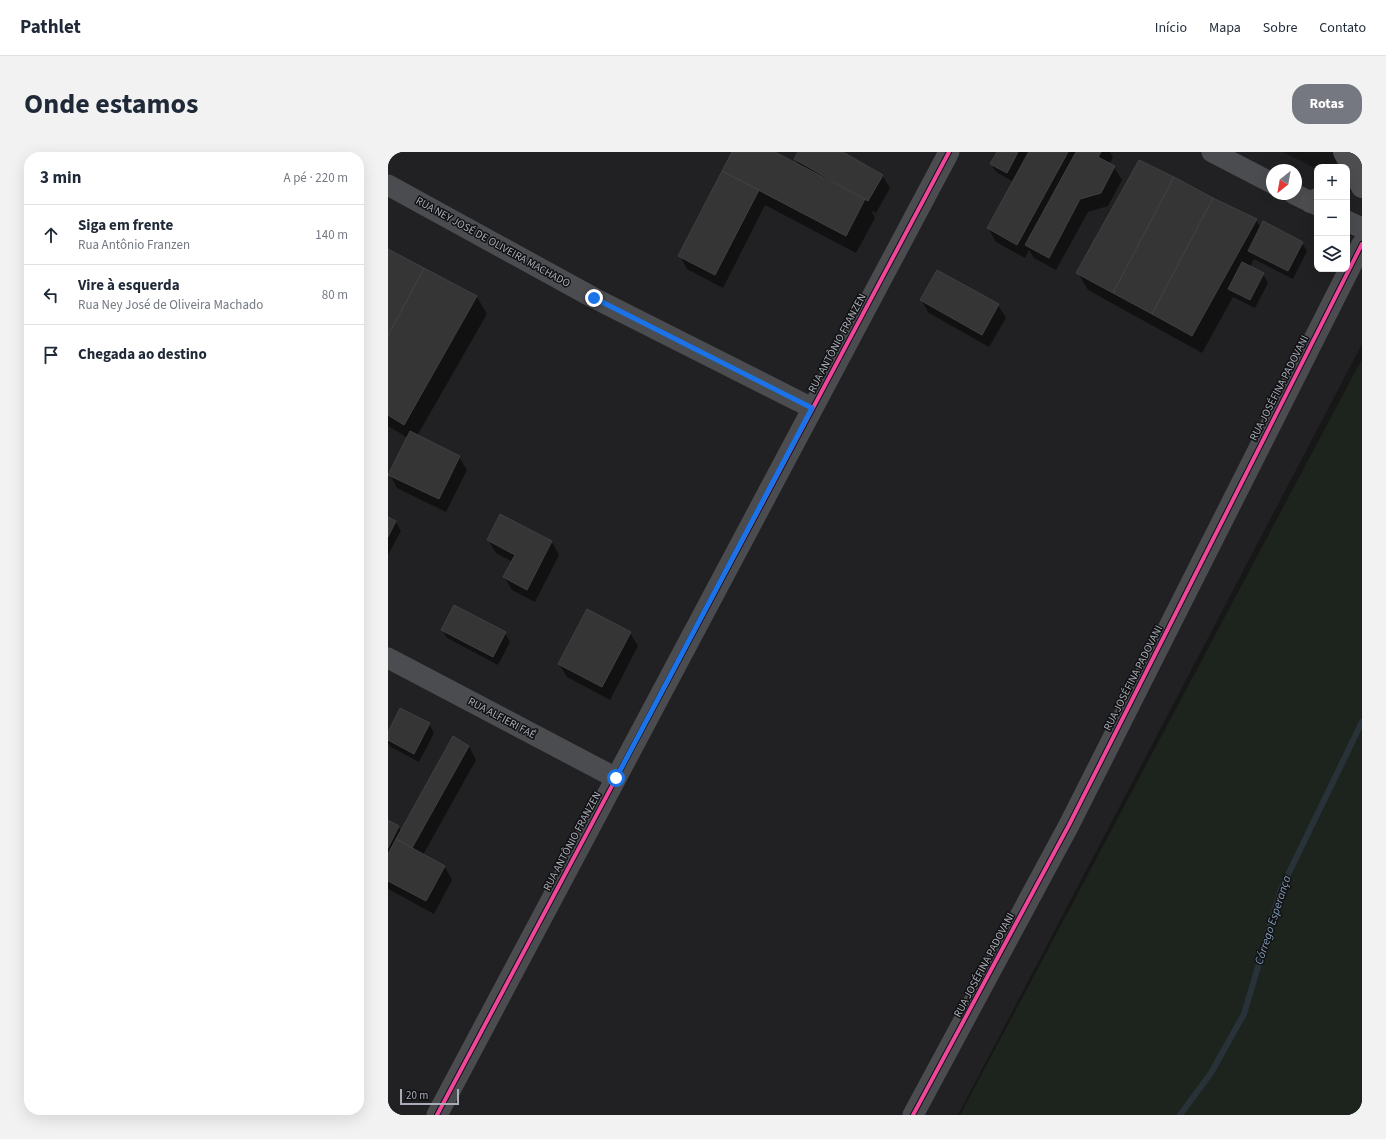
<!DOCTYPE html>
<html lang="pt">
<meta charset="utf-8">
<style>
:root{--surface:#fff;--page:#f2f2f3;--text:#1f2937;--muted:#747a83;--line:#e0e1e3;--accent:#757880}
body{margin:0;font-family:"Source Sans 3",sans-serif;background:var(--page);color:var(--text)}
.controls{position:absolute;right:12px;top:12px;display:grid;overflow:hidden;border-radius:8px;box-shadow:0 4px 16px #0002}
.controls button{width:36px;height:36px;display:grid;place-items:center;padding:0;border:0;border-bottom:1px solid var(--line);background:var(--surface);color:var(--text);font:20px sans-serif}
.compass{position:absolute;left:878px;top:12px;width:36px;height:36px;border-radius:50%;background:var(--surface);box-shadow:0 4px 16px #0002;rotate:211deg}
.scale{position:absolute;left:12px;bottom:10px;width:59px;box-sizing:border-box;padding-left:4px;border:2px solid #a8adb8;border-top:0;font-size:11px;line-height:14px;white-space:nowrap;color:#a8adb8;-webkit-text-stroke:3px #111113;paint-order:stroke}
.stop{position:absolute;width:12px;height:12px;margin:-9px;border:3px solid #1a73e8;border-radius:50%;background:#fff}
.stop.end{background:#1a73e8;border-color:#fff;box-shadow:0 1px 4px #0008}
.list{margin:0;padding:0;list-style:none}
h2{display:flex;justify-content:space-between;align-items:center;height:52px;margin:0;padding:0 16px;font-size:17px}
h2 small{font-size:13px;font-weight:400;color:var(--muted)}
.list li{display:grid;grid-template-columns:26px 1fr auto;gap:12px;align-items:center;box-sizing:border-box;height:60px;padding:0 16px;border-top:1px solid var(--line)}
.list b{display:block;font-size:15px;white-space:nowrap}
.list p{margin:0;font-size:13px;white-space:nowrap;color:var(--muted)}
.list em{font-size:13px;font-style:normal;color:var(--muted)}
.icon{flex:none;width:22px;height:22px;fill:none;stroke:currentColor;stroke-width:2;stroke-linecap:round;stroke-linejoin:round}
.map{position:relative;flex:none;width:974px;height:963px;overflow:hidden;border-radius:16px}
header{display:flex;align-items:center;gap:24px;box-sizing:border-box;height:56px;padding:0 20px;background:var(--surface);border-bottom:1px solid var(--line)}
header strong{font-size:19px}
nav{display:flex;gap:22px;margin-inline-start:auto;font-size:14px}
.intro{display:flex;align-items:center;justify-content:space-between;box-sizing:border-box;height:96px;padding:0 24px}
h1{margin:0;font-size:28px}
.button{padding:10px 18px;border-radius:16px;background:var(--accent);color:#fff;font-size:14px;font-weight:700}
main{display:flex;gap:24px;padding:0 24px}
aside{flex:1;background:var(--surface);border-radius:16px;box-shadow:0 4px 16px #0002}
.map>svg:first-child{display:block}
</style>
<header>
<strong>Pathlet</strong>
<nav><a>Início</a><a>Mapa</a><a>Sobre</a><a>Contato</a></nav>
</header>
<div class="intro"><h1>Onde estamos</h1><a class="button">Rotas</a></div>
<main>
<aside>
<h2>3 min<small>A pé · 220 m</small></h2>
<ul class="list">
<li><svg class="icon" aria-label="ahead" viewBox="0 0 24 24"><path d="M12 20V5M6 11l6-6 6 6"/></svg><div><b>Siga em frente</b><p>Rua Antônio Franzen</p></div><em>140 m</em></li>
<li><svg class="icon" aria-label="left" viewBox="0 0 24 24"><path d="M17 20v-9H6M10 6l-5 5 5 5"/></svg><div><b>Vire à esquerda</b><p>Rua Ney José de Oliveira Machado</p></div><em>80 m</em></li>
<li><svg class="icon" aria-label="arrive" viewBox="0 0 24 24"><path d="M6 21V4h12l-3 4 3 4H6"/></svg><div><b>Chegada ao destino</b></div></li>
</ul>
</aside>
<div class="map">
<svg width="974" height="963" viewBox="0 0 974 963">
<rect width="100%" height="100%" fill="#171717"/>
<!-- built -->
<path fill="#212123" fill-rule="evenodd" d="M0,0H895L929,17V117H959V32L974,40V192L570,963H0ZM884,18H908V42H884Z"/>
<!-- green -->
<path fill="#1d241e" d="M974,207V963H572Z"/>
<!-- shadow -->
<path fill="#0007" d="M346,0H385L412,14L407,7L411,0H455L494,23L502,36L488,61L483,58L487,66L468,101L377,53L335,136L299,117L292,104Z
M610,0H638L639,1L624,29L608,20L603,12Z
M642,0H722L725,5L721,12L726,15L734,28L720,54L700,60L668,118L646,106L641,98L637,106L608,90L600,76Z
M868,68L873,76L914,91L919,99L905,127L866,107L862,115L875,122L880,131L867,156L845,145L814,201L700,138L690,121Z
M0,98L89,145L99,162L29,284L71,305L79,318L58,360L9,336L2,323L20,286L0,274Z
M533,148L610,153L618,166L601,195L541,161Z
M0,366L8,370L13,379L0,403Z
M100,388L164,390L171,403L147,450L124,438L116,425L125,410L108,401Z
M54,478L117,481L122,490L110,513L59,486Z
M242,481L250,494L222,548L179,525L171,512Z
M41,572L46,581L31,610L3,595L0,591V582Z
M81,594L88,608L35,703L57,715L64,728L46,762L0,737V669L11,675L13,680Z"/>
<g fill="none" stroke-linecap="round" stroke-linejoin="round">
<!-- stream -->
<path stroke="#2a3239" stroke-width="6" d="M792,963L823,921L856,862L893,737L974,570"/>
</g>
<!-- building -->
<path fill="#353536" stroke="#3f4043" d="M344,0H387L477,47L458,84L334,19Z
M410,0H455L495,23L480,49L406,7Z
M609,0H630L619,21L602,12Z
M641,0H680L629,93L599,76Z
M688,0H713L710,5L727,14L713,41L692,47L661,106L637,93Z
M751,8L786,25L725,141L688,121Z
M334,19L371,38L327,123L290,104Z
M786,25L825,46L764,162L725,141Z
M825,46L869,67L804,184L764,162Z
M875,69L915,90L900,119L860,99Z
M0,97L36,116L0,184Z
M854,110L876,121L862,148L840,137Z
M36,116L89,144L16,273L0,263V184Z
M549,118L611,152L594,183L532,148Z
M22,279L72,304L51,347L0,323Z
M112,362L164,389L139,438L115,425L127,403L99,388Z
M0,365L8,369L0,385Z
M66,453L118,480L105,505L53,478Z
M199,457L243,480L214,535L170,512Z
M12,556L42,571L26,602L0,588V580Z
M65,584L81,594L24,696L8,687Z
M0,668L11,674L0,696Z
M8,687L57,714L38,749L0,729V702Z"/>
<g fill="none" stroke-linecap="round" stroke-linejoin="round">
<!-- minor -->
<path stroke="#4b4c50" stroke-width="21" d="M824,0L884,31
M0,33L206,146L424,256
M906,42L929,53
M959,69L974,76
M0,506L228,626
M49,963L561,0
M525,963L681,673L974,92"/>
<!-- highway -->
<path stroke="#4e4e51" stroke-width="22" d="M956,0L974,35
M923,50L929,47"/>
<!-- cycleway casing -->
<g stroke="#111113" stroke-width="6">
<path id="cycleway" d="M49,963L561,0
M525,963L681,673L974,92"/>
</g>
<!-- cycleway -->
<use href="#cycleway" stroke="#ed469a" stroke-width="4"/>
</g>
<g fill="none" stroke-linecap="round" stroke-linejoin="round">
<!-- route -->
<path stroke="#1a73e8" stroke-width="5" d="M206,146L424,256L228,626"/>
</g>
<g text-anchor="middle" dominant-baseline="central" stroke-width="3" stroke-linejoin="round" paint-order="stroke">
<!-- street labels -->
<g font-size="11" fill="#a8adb8" stroke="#111113">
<text transform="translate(105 90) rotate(29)">RUA NEY JOSÉ DE OLIVEIRA MACHADO</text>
<text transform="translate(449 191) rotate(-62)">RUA ANTÔNIO FRANZEN</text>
<text transform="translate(891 236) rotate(-63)">RUA JOSÉFINA PADOVANI</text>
<text transform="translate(745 526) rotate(-63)">RUA JOSÉFINA PADOVANI</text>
<text transform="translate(114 566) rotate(28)">RUA ALFIERI FAÉ</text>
<text transform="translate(184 689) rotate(-62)">RUA ANTÔNIO FRANZEN</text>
<text transform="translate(596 813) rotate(-62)">RUA JOSÉFINA PADOVANI</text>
</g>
<!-- water labels -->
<g font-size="12" font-style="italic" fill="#7f9bb3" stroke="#111113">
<text transform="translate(885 768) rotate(-72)">Córrego Esperança</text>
</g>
</g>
</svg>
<div class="controls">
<button>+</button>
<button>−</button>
<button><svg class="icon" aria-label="layers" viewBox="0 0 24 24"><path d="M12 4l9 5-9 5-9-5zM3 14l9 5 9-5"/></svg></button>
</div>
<svg class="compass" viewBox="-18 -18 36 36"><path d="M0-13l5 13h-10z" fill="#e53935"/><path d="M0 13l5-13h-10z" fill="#747a83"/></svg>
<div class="scale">20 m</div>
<div class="stop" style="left:228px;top:626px"></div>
<div class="stop end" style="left:206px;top:146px"></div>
</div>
</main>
